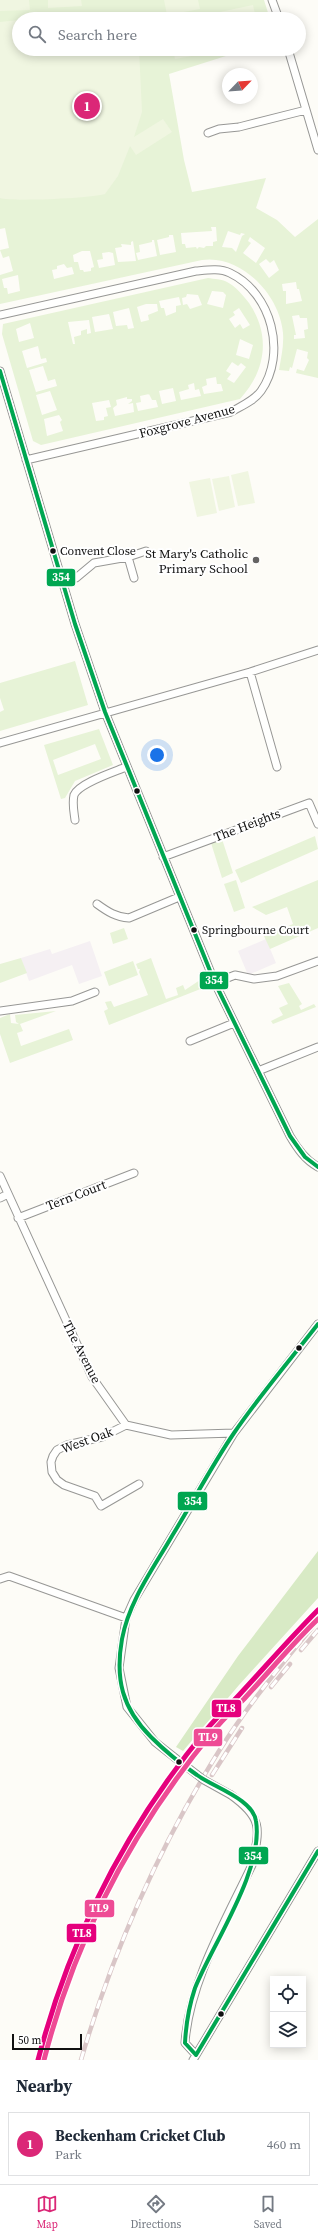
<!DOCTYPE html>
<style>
:root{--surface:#fff;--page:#f6f6f7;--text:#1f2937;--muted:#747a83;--line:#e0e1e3;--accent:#db2777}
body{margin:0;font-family:"Source Serif 4",serif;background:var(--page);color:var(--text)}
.controls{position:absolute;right:12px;bottom:12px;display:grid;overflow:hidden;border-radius:0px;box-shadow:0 2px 10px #0003}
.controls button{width:36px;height:36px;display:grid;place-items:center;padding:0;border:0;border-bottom:1px solid var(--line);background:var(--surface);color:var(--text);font:20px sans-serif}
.compass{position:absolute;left:222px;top:68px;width:36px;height:36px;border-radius:50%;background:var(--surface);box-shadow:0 2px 10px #0003;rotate:65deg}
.scale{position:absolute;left:12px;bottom:10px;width:70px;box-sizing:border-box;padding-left:4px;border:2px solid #111;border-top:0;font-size:11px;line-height:14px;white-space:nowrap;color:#111;-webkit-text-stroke:3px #fff;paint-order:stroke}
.you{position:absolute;left:157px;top:755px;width:14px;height:14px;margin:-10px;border:3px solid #fff;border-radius:50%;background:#1a73e8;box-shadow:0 0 0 6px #1a73e833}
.badge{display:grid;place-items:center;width:26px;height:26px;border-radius:50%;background:var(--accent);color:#fff;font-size:13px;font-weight:700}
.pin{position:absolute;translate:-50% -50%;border:2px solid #fff;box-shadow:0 1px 4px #0006}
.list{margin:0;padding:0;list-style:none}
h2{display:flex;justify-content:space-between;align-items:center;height:52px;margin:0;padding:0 16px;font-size:17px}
h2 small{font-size:13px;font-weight:400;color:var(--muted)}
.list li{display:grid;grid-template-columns:26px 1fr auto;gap:12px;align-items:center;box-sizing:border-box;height:64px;margin:0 8px 8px;padding:0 8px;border:1px solid var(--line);border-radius:0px}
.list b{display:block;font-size:15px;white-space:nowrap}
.list p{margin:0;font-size:13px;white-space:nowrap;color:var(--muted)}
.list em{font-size:13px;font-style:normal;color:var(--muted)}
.icon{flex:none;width:22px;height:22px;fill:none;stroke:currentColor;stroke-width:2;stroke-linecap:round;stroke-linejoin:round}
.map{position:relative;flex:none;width:318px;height:2060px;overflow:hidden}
.search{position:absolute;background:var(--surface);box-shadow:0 2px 10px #0003;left:12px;right:12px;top:12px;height:44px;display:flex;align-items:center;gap:10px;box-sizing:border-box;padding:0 14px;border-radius:22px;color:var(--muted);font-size:15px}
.sheet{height:124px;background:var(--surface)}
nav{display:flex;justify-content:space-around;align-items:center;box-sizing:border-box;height:56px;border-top:1px solid var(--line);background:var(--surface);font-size:11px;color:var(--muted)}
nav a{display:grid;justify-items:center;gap:2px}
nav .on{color:var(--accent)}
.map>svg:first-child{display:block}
</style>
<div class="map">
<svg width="318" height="2060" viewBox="0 0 318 2060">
<rect width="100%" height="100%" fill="#fdfcf7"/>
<!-- industrial -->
<path fill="#f5f0f3" d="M266,939L276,963L248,975L238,951Z
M90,941L102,976L79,984L72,965L29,981L21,958L50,949L52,954Z"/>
<!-- green -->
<path fill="#e7f3d7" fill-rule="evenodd" d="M0,0H264L270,19H19V49H248L169,74L184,160L192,192L266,178L256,208L277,220L295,237L318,219V378L296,373L297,369L304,371L309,360L307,358L308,352L297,349L292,368L290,367L289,371L279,370C281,358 284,346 283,333C280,295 241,254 202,260L0,304V275L13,271L9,256L3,258L0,250L9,248L5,228L0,229ZM211,227H216L217,241L213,242V246H206L204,248L199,247L197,249L196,247L186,248L185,244H182L181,233L212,231ZM228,231L240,235L241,233L245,234L242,236L236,252L232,248L222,247ZM169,235H173L176,252L160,255L157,240L169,237ZM250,237L265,248L256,263L243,253L251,243L248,241ZM152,240H154L157,256L138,260L136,253L140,252L139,245L152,242ZM133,241L136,261L118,262L115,248L122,247L121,244L131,245V242ZM82,251H90L94,267L91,268V271L84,272L83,270H80L78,262H74L73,255ZM109,252L113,253L115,265L99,268L97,260L103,259L102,253ZM266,259L270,263L274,260L279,270L269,278L259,264ZM64,264L67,268L72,267L74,274L54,279L52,270L57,269V266ZM18,275L20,291L8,294L7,288H4L2,279ZM296,282L297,289H299L302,301L286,304V291H283L282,284ZM299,315L300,318H307L308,329L304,330L305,338L294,339V335H296L292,316Z
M208,278C214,279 222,279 227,282C235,286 243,295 249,303C271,335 266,371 240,399L41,445L33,441L2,334L3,324ZM212,291L223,292L226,295L223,308L207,304ZM187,294L198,295L202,305L190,309L187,304L183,305L182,298L186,297ZM179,297L181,305L176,306V312L166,316L164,308H161L159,301ZM146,304H157L158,311L148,315L149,320L141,322L137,307ZM129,308L134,328L128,329L127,325L116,326L113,312ZM239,308L250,325L243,329L240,324L235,328L229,319L235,315L233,312ZM109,314L113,329L95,332L92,317ZM89,320L91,333L87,334V329L81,331V335L74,337L75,344H73L68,322ZM30,323L34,338L19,342L16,329ZM240,339L253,345L249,359L236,355ZM38,346L41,359L46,358L47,362L27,368L22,351ZM232,362L238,366L241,363L246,367L234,383L227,379L231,374L226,371ZM43,366L48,381L55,379L57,386L36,392L29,370ZM216,377L217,384H221L223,391L204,394L202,387L207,385L206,379ZM194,383L195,390L199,389L201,396L181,400L179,392L189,389L188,385ZM173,388L176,401L162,404L159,391ZM50,391L57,410L42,415L36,395ZM148,392L152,400H156L158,407L138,411L136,403L141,402L140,396L149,394ZM127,397V399H132V401L128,404L133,403L134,412L115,416L113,408L117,405L116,400ZM109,400L111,407L106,408L108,416L104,417V420L96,421L92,403ZM59,415L62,420L60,422L63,431L47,436L44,419Z
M75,661L88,705L0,731V712L4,710L0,698V683Z
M99,729L113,765L75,781L65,798L61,799L44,745ZM95,744L101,759L58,775L53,760Z
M315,836L318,849L241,883L235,870Z
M222,839L233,873L222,878L211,843Z
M236,880L245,908L234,912L224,884Z
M318,880V928L270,949L264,936L293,924L287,907L266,915L252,907Z
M124,928L128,939L113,944L110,933Z
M21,958L27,973L0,983V964Z
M151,958L166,999L178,995L176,988L183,985L185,990L200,980L203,988L109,1025L104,1011L108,1009L105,1002L111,1001L114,1007L148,995L139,972L140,969H138L136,964Z
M133,961L138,975L109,986L104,972Z
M289,983L302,1004L299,1006L301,1010L314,1004L316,1007L273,1024L271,1021L283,1015L279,1008L288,1004L278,986Z
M56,1011L20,1024L23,1031L17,1033L21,1046L69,1029L73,1040L10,1063L0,1034V1018L10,1014L11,1023L19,1024L16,1022L15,1015Z"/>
<!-- forest -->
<path fill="#d8eac5" d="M318,1551V1598L239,1685L183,1751L176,1747L238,1656Z"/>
<!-- pitch -->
<path fill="#f0f6e1" d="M0,0H29L30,10L0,11Z
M48,0H81L82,6L48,8Z
M164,0H198L200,9L167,15Z
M253,5L256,19H221L220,12Z
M106,15L122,19H30L40,18Z
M19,20V49H139L142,112L134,137L163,119L172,132L136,155L130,146L118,176L105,194C93,198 12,202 0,198V22Z
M173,49H207L208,53L175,59Z
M248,471L255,503L238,506L231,475Z
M229,476L235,507L219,511L212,479Z
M210,478L217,513L197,517L189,482Z"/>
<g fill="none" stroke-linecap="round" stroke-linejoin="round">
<!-- minor casing -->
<g stroke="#979795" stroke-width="9">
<path id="minor" d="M272,0L279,19
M288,49L318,150
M208,133L219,129L239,127L306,110
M0,315L196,271C207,270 220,268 230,273C272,293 287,354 261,391C254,401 241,406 231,412L26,460
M0,371L75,624L105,712L215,983L290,1136C297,1148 305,1160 318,1167
M128,557L134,578
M63,582L76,578L94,563L128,557L146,551
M250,672L277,767
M0,743L250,672L318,650
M75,820C74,812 72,804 74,795C79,783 114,772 126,767
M163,857L309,803L318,824
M97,904C108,912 116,917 129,918L179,897
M215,983L235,975L254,979L277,976L318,961
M0,1011L72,1001L95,992
M190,1041L234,1023
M258,1071L318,1047
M0,1176L92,1377L126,1425L171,1435L234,1433
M0,1198L8,1194
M18,1218L134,1173
M126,1425L102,1437L67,1445L57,1450L53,1456L51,1462L52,1472L57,1480L64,1485L95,1496L101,1506L139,1484
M0,1579L9,1576L126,1618
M174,1757L155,1742L127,1707L119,1668L126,1618L134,1600L234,1433L318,1324
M196,2055L185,2043C189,1983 226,1920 252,1865C260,1828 263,1818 231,1795
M193,2060L318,1851"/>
</g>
<!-- minor -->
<use href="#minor" stroke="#fffffe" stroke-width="7"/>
<!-- rail casing -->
<g stroke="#d9c6c7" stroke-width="4.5">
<path id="rail" d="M301,1650L318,1630
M271,1687L290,1664
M212,1775L242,1728
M81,2060C113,1951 159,1847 219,1751C247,1706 281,1665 314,1625"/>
</g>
<!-- rail -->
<use href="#rail" stroke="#fff" stroke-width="3" stroke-dasharray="9" stroke-linecap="butt"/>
<!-- minor-bridge casing -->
<g stroke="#979795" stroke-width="9" stroke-linecap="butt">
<path id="minor-bridge" d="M174,1757L204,1780L231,1795"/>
</g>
<!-- minor-bridge -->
<use href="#minor-bridge" stroke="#fffffe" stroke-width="7"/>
<!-- bus-1 casing -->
<g stroke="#fff" stroke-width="7">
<path id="bus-1" d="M0,371L75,624L105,712L215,983L290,1136L305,1157L318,1167
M196,2055L185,2043C186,2024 189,2006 195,1988C213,1943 264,1870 256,1821C253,1799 213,1787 197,1775C181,1764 165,1751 151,1737C122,1708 115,1679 122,1639C129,1601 153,1569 172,1536C193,1502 212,1465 234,1433C260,1395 290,1360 318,1324
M196,2055L318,1851"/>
</g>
<!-- bus-1 -->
<use href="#bus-1" stroke="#00a651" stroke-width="4"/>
<!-- rail-1 casing -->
<g stroke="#fff" stroke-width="8">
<path id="rail-1" d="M38,2060C70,1937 126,1827 207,1729C217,1717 229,1706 240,1694C266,1666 291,1637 318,1610"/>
</g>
<!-- rail-2 casing -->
<g stroke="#fff" stroke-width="8">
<path id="rail-2" d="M44,2060C75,1939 132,1830 211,1734C221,1721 233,1710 244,1699C269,1672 292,1644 318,1619"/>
</g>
<!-- rail-1 -->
<use href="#rail-1" stroke="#e5007d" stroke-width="5"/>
<!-- rail-2 -->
<use href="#rail-2" stroke="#ee4b95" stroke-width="5"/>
</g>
<!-- markers -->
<g fill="#111" stroke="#fff" stroke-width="1.5">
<circle cx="53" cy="551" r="3.5"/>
<circle cx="137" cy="791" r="3.5"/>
<circle cx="194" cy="930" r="3.5"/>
<circle cx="299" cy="1348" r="3.5"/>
<circle cx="179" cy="1762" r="3.5"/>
<circle cx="221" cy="2014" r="3.5"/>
</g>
<circle fill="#646362" stroke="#fff" stroke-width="1.5" cx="256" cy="560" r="4"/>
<g text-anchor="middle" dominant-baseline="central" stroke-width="4" stroke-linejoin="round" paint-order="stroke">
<!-- bus labels -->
<g font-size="12" fill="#111" stroke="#fff" text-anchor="start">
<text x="60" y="551">Convent Close</text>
<text x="202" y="930">Springbourne Court</text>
</g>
<!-- street labels -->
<g font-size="13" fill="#111" stroke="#fff">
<text transform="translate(187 421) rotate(-15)">Foxgrove Avenue</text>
<text transform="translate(247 825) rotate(-21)">The Heights</text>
<text transform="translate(76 1195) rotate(-21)">Tern Court</text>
<text transform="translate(82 1352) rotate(63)">The Avenue</text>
<text transform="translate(87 1440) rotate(-20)">West Oak</text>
</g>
<!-- poi labels -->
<g font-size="13" fill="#111" stroke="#fff" text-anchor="end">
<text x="248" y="553">St Mary's Catholic<tspan x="248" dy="15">Primary School</tspan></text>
</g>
</g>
<g stroke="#fff" stroke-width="1.5">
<rect x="46" y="568" width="30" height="19" rx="4" fill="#00a651"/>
<rect x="199" y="971" width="30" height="19" rx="4" fill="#00a651"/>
<rect x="177" y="1491" width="31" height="20" rx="4" fill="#00a651"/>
<rect x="211" y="1699" width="31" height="19" rx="4" fill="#e5007d"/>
<rect x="193" y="1728" width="30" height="19" rx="4" fill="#ee4b95"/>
<rect x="238" y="1846" width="31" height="19" rx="4" fill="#00a651"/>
<rect x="84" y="1899" width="31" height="19" rx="4" fill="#ee4b95"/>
<rect x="66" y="1923" width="31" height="20" rx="4" fill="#e5007d"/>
</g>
<g font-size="11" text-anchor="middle" font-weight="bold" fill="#fff">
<text x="61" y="581">354</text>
<text x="214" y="984">354</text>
<text x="193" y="1505">354</text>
<text x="226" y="1712">TL8</text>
<text x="208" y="1741">TL9</text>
<text x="253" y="1860">354</text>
<text x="99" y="1912">TL9</text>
<text x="82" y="1937">TL8</text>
</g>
</svg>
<div class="controls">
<button><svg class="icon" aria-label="locate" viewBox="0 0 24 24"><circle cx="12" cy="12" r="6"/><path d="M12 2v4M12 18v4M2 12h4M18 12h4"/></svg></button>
<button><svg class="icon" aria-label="layers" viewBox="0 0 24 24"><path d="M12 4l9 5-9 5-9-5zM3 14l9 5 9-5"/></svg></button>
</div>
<svg class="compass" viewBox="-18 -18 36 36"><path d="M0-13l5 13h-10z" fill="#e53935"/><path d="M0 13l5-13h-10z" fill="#747a83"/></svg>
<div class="scale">50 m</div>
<div class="you"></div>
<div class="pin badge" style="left:87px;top:106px">1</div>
<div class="search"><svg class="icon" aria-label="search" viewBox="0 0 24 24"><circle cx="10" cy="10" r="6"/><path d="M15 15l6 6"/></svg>Search here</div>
</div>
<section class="sheet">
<h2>Nearby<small></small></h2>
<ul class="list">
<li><span class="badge">1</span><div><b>Beckenham Cricket Club</b><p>Park</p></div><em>460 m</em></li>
</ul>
</section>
<nav>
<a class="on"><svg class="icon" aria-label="map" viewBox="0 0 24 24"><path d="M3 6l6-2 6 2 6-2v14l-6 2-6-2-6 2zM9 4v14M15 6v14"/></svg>Map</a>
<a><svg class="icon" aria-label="directions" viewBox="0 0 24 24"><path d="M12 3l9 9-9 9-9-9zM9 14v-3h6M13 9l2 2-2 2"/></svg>Directions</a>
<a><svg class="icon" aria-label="saved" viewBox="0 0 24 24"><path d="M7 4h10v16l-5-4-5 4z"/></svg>Saved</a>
</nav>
